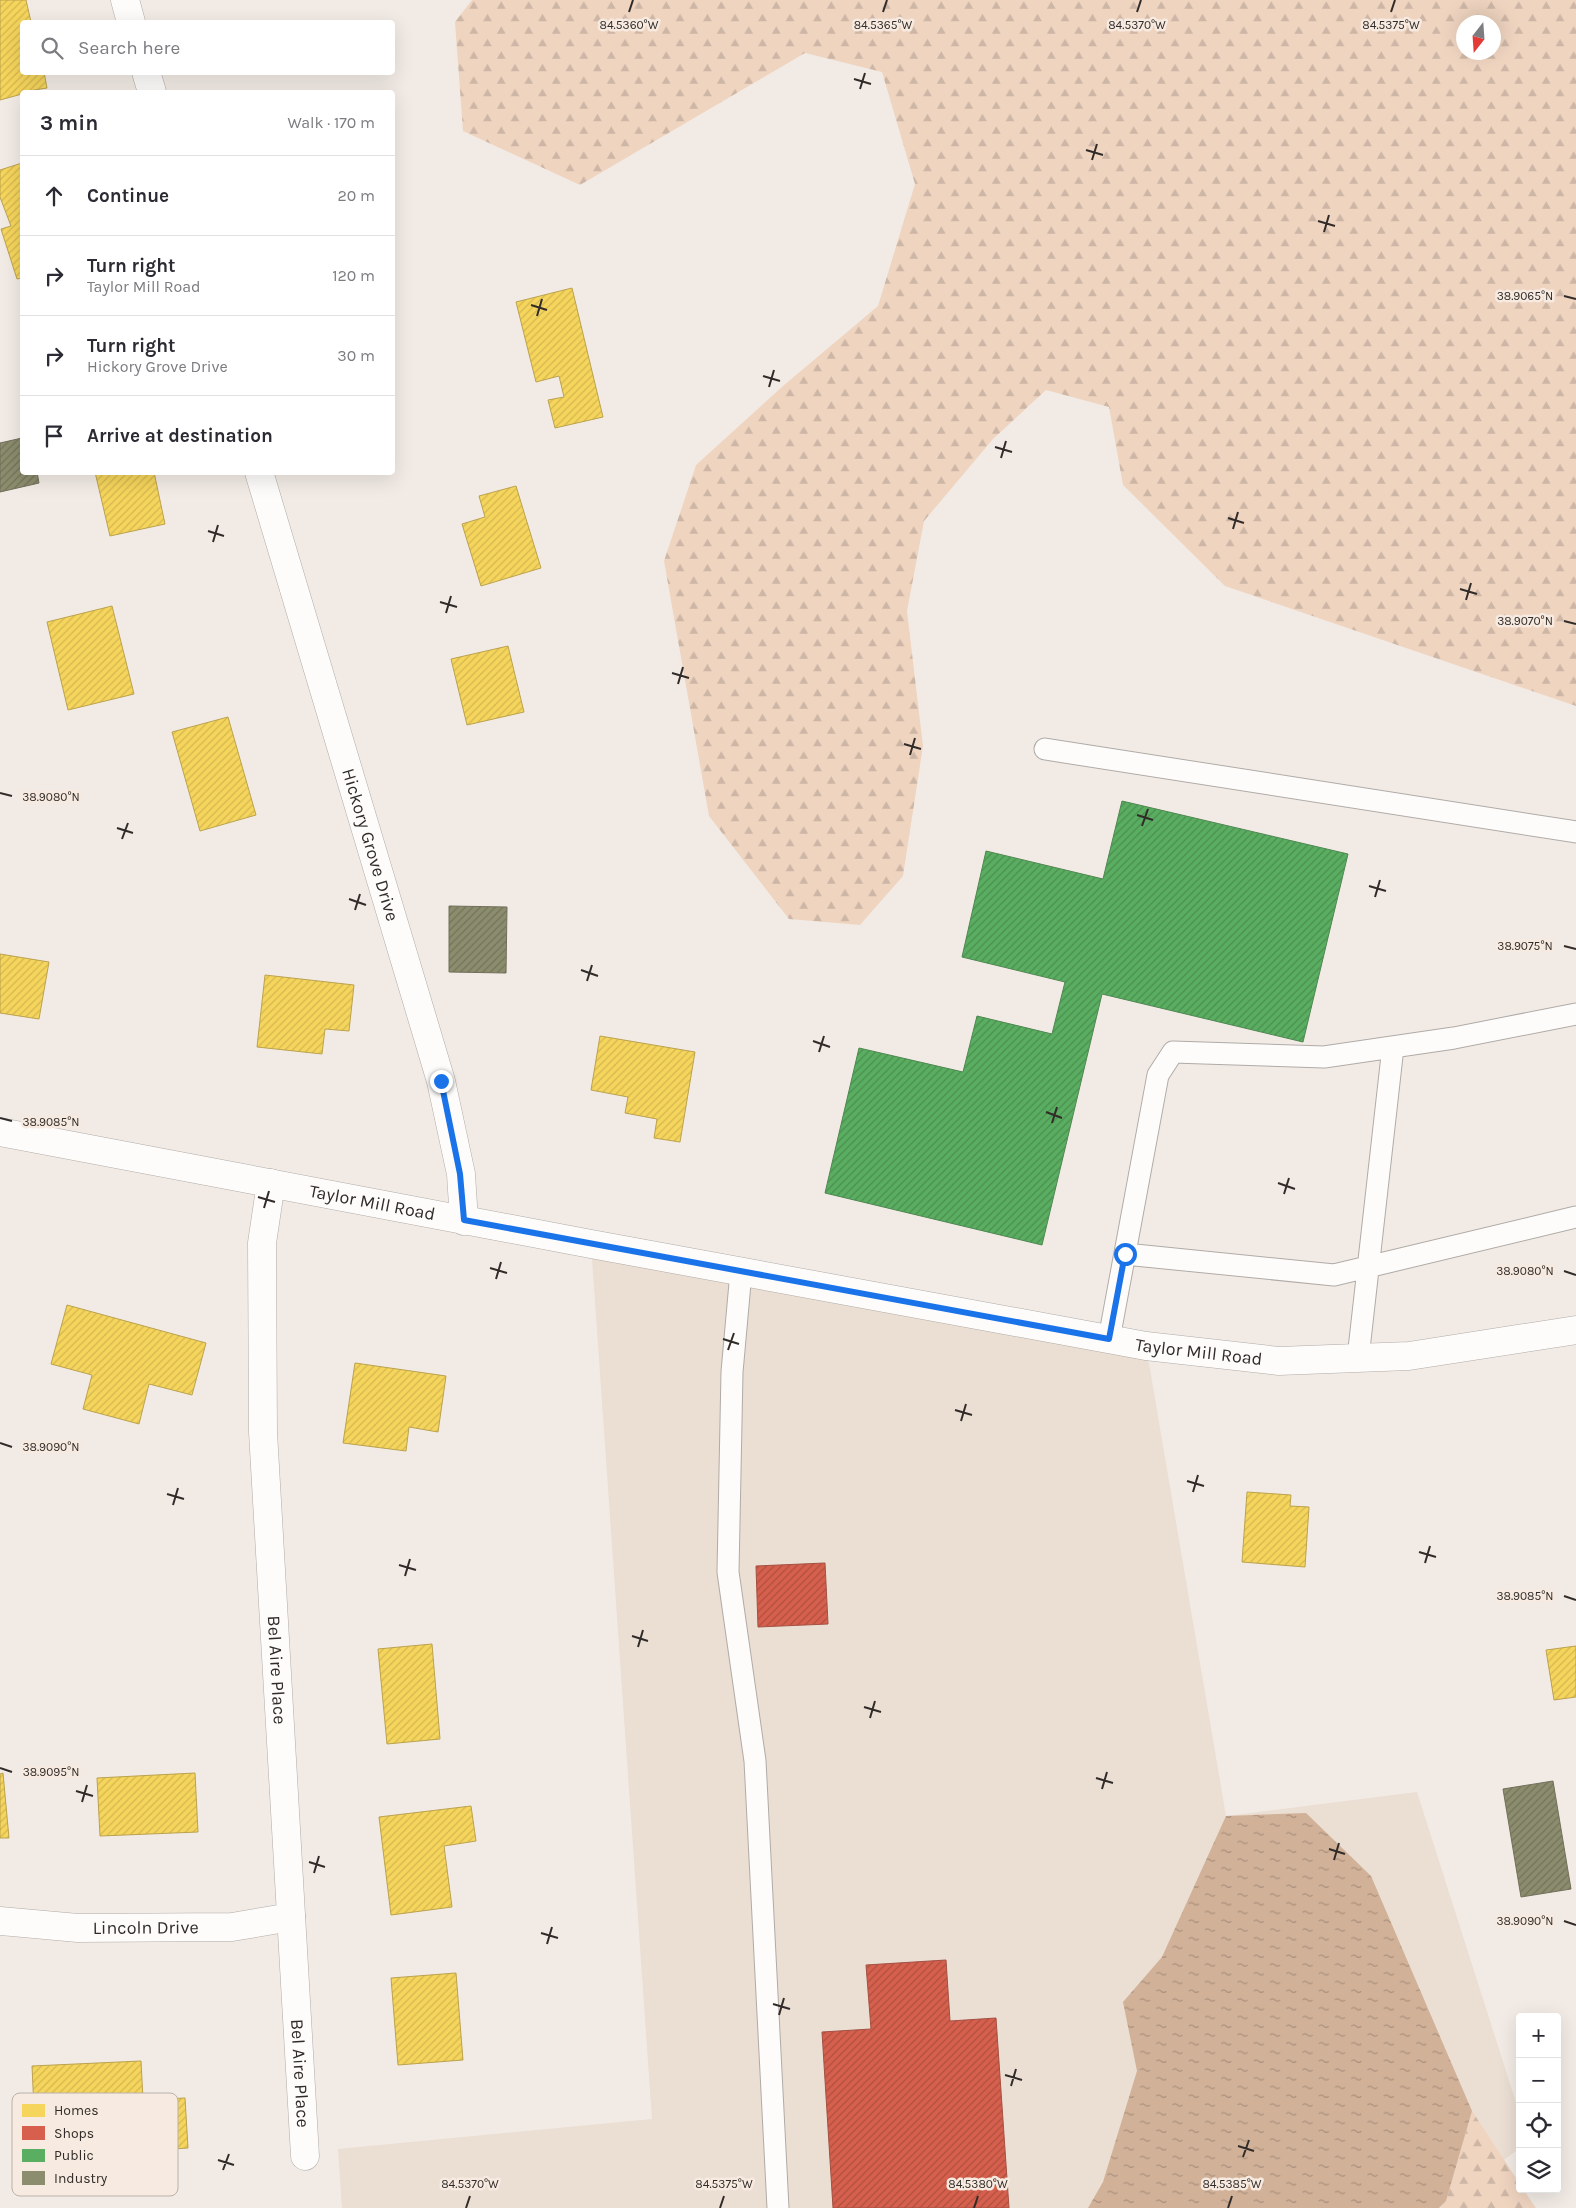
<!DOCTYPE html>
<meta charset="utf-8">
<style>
:root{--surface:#fff;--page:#f7f7f7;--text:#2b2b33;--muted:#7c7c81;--line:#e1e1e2}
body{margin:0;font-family:Karla,sans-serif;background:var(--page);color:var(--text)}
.controls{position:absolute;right:15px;bottom:15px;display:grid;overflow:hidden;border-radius:5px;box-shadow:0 5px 20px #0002}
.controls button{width:45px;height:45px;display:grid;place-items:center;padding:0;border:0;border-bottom:1px solid var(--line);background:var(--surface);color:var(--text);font:25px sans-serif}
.compass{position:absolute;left:1456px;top:15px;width:45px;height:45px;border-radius:50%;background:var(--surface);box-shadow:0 5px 20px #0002;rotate:197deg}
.stop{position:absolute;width:15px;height:15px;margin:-11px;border:4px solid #1a73e8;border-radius:50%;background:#fff}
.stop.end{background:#1a73e8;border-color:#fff;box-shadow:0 1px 5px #0008}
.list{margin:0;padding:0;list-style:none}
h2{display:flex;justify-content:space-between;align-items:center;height:65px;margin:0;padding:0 20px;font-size:21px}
h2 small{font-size:16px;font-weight:400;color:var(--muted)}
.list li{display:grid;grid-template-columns:32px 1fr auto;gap:15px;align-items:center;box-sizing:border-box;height:80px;padding:0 20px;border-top:1px solid var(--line)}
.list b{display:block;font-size:19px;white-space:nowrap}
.list p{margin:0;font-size:16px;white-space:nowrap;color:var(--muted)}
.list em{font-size:16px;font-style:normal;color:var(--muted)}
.icon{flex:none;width:28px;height:28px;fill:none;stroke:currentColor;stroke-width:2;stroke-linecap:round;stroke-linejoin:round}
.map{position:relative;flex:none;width:1576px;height:2208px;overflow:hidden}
.search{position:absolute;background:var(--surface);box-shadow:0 5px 20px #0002;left:20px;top:20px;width:375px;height:55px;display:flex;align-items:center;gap:12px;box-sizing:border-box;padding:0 18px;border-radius:5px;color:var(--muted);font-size:19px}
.panel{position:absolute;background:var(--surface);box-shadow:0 5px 20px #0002;left:20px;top:90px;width:375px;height:385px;border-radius:5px}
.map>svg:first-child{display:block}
</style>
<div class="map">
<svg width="1576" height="2208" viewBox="0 0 1576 2208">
<defs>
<pattern id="forest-firs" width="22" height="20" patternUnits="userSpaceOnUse" patternTransform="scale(1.25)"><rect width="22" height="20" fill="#efd4c0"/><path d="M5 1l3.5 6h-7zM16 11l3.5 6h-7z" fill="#cdb6a5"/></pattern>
<pattern id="water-ripples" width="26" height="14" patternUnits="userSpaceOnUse" patternTransform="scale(1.25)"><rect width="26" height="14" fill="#d1b198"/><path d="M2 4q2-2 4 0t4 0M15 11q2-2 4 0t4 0" fill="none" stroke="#aa907c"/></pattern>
<pattern id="homes-hatch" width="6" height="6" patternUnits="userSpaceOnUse" patternTransform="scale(1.25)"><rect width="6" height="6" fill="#f6d55c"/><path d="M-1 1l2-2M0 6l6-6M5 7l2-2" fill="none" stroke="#d3b750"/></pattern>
<pattern id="shops-hatch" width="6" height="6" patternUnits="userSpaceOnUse" patternTransform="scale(1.25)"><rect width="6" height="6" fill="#d6604d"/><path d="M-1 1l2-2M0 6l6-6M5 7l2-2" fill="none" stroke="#ae4f40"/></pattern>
<pattern id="public-hatch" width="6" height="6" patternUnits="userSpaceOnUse" patternTransform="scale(1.25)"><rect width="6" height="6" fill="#5aae61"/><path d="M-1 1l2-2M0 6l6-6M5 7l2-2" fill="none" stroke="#4b8e50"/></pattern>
<pattern id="industry-hatch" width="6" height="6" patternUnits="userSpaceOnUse" patternTransform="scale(1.25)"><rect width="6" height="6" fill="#8c8c6e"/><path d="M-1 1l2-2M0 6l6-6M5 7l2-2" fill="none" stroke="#73735a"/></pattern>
</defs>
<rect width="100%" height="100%" fill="#f2ebe5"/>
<!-- built -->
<path fill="#ebded3" d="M591,1244L1146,1346L1226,1816L1417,1792L1520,2115V2148L1439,2208H342L338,2149L652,2119Z"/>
<!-- forest -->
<path fill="url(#forest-firs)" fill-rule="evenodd" d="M472,0H1576V706L1225,586L1123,485L1109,407L1046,390L993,439L924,521L907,611L923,746L903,876L860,925L789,919L709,816L664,561L696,465L783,386L878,306L915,184L882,72L805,53L580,185L463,131L455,22ZM1464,22H1494V52H1464Z
M1472,2111L1520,2184V2189H1523L1536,2208H1440L1446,2201Z"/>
<!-- water -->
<path fill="url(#water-ripples)" d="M1306,1813L1371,1876L1472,2111L1446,2201L1439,2208H1088L1103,2182L1137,2071L1123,2002L1162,1957L1226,1816Z"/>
<!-- homes -->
<path fill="url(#homes-hatch)" stroke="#bba24d" d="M0,0H26L31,22H22V72H44L47,88L22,92V94L0,100Z
M22,163V278L17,279L1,229L11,226L0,197V170Z
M572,288L603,417L555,428L548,400L564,397L559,376L536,382L516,302Z
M95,472H154L165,524L110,536Z
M516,486L541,568L481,586L462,524L485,517L479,496Z
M112,606L134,694L68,710L47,622Z
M508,646L524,712L467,725L451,659Z
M228,717L256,815L200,831L172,732Z
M0,954L49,962L39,1019L0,1013Z
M265,975L354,985L349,1031L325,1029L322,1054L257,1047Z
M600,1036L695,1052L680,1142L654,1138L657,1119L625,1113L628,1097L591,1090Z
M67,1305L206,1343L192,1395L149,1384L139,1424L83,1409L92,1375L51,1364Z
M355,1363L446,1376L438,1432L409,1427L406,1451L343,1443Z
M1247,1492L1291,1495L1290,1506L1309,1507L1305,1567L1242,1562Z
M432,1644L440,1739L387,1744L378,1649Z
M1576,1646V1697L1554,1700L1546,1650Z
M3,1773L9,1838H0V1774Z
M195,1773L198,1832L100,1836L97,1778Z
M471,1806L476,1841L444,1846L452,1907L391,1915L379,1817Z
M456,1973L463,2060L398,2065L391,1978Z
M141,2061L143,2100L185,2098L188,2148L124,2152L122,2126L35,2131L32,2066Z"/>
<!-- shops -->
<path fill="url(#shops-hatch)" stroke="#a45042" d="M825,1563L828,1624L758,1627L756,1566Z
M946,1960L950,2021L996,2018L1009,2208H833L822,2032L871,2029L866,1965Z"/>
<!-- public -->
<path fill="url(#public-hatch)" stroke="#4e8750" d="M1122,801L1348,854L1303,1042L1102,994L1042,1245L825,1193L859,1048L963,1072L977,1016L1052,1034L1065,982L962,957L986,851L1103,879Z"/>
<!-- industry -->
<path fill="url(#industry-hatch)" stroke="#716f59" d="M22,438V472H37L39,483L0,492V443Z
M449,906L507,907L506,973L449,972Z
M1553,1781L1571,1889L1521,1897L1503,1789Z"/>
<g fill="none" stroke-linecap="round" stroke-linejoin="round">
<!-- service casing -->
<g stroke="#b0aba7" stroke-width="23">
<path id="service" d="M1045,749L1576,832
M1125,1254L1334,1275L1576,1217
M741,1272L732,1372L728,1572L755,1761L778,2208
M1109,1339L1158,1075L1173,1052L1324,1057L1454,1038L1576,1014
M1358,1358L1393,1047"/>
</g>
<!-- minor casing -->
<g stroke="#b0aba7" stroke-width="29">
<g id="minor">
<path d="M125,0L131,22"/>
<path d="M146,72L152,92"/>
<path id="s1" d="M259,472L441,1081L461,1174L464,1221"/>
<path id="s2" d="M271,1183L262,1243L263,1432L305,2156"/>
<path id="s3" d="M0,1921L78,1928L232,1927L291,1917"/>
</g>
</g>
<!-- secondary casing -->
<g stroke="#b0aba7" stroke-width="29">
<g id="secondary">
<path id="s4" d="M0,1132L591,1244L1146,1346L1279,1361L1409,1356L1576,1330"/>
</g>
</g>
<!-- service -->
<use href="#service" stroke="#fdfcfb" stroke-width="21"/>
<!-- minor -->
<use href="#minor" stroke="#fdfcfb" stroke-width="28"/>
<!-- secondary -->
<use href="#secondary" stroke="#fdfcfb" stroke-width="28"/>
</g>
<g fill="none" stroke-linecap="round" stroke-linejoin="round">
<!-- route -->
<path stroke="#1a73e8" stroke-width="6" d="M441,1081L460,1174L464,1220L1109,1339L1125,1254"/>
</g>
<!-- ticks -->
<path fill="none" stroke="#312c29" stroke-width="2" d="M629,12L633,0M883,12L887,0M1137,12L1141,0M1391,12L1395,0M854,79L871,84M860,89L865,73M1086,150L1103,155M1092,160L1097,144M1318,221L1335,226M1324,232L1329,215M1564,296L1576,299M531,305L547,310M537,316L542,299M763,376L780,381M769,387L774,370M995,447L1012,452M1001,458L1006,441M1228,518L1244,523M1233,529L1238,512M208,531L224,536M213,542L218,525M1460,589L1477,594M1466,600L1471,583M440,602L457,607M446,613L451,596M1564,621L1576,624M672,673L689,678M678,684L683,667M904,744L921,749M910,755L915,738M0,793L12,796M1137,815L1153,820M1142,826L1148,809M117,828L133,833M122,839L128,823M1369,886L1386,891M1375,897L1380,880M349,899L366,905M355,910L360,894M1564,946L1576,949M581,970L598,976M587,981L592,965M813,1041L830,1047M819,1052L824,1036M1046,1112L1062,1118M0,1118L12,1121M1052,1123L1057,1107M1278,1183L1295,1189M1284,1194L1289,1178M258,1197L275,1202M264,1208L269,1191M490,1268L507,1273M1564,1271L1576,1275M496,1279L501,1262M723,1339L739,1344M728,1350L734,1333M955,1410L972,1415M961,1421L966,1404M0,1443L12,1447M1187,1481L1204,1486M1193,1492L1198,1475M167,1494L184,1499M173,1505L178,1488M1419,1552L1436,1557M1425,1563L1430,1546M399,1565L416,1570M405,1576L410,1559M1564,1596L1576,1600M632,1636L648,1641M638,1647L643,1630M864,1707L881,1712M870,1718L875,1701M0,1768L12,1772M1096,1778L1113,1783M1102,1789L1107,1772M76,1791L93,1796M82,1802L87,1785M1329,1849L1345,1854M1334,1860L1339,1843M309,1862L325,1867M314,1873L319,1856M1564,1921L1576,1925M541,1933L558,1938M547,1944L552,1927M773,2004L790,2009M779,2015L784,1998M1005,2075L1022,2080M1011,2086L1016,2069M1238,2146L1254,2151M1243,2157L1249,2140M218,2160L234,2165M223,2170L229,2154M466,2208L470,2196M720,2208L724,2196M974,2208L978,2196M1228,2208L1232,2196"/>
<g text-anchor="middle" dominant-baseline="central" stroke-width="5" stroke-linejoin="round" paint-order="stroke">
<!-- street labels -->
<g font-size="18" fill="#312c29" stroke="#f7eae0">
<text stroke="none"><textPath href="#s1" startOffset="389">Hickory Grove Drive</textPath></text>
<text stroke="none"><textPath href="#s4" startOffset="379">Taylor Mill Road</textPath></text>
<text stroke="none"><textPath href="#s4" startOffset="1219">Taylor Mill Road</textPath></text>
<text stroke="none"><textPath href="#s2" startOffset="488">Bel Aire Place</textPath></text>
<text stroke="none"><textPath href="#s3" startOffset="146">Lincoln Drive</textPath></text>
<text stroke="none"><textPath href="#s2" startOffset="892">Bel Aire Place</textPath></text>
</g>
</g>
<!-- legend -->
<rect x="12" y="2093" width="166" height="103" rx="8" fill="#f7eae0" stroke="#bcb1a9" stroke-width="1"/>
<rect x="22" y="2104" width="23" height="13" fill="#f6d55c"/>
<rect x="22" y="2126" width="23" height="14" fill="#d6604d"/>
<rect x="22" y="2149" width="23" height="13" fill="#5aae61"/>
<rect x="22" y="2171" width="23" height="14" fill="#8c8c6e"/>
<g font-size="14" fill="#312c29">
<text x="54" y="2115">Homes</text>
<text x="54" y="2138">Shops</text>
<text x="54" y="2160">Public</text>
<text x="54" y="2183">Industry</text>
</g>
<g font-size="12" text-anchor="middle" fill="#312c29" stroke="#f7eae0" stroke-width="5" stroke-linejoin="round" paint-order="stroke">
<text x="629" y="29">84.5360°W</text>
<text x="883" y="29">84.5365°W</text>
<text x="1137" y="29">84.5370°W</text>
<text x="1391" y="29">84.5375°W</text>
<text x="1525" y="300">38.9065°N</text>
<text x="1525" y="625">38.9070°N</text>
<text x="51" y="801">38.9080°N</text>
<text x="1525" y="950">38.9075°N</text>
<text x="51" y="1126">38.9085°N</text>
<text x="1525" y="1275">38.9080°N</text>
<text x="51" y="1451">38.9090°N</text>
<text x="1525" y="1600">38.9085°N</text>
<text x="51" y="1776">38.9095°N</text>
<text x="1525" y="1925">38.9090°N</text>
<text x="470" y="2188">84.5370°W</text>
<text x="724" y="2188">84.5375°W</text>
<text x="978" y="2188">84.5380°W</text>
<text x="1232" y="2188">84.5385°W</text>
</g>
</svg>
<div class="controls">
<button>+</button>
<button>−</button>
<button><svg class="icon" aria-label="locate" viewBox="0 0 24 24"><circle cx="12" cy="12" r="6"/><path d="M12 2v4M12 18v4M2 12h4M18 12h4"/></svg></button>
<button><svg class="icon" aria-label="layers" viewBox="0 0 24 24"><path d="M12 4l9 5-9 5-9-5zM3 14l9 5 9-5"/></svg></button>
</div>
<svg class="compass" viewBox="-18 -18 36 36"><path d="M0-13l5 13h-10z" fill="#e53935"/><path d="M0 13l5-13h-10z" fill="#7c7c81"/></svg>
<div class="stop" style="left:1125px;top:1254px"></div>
<div class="stop end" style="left:441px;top:1081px"></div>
<div class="search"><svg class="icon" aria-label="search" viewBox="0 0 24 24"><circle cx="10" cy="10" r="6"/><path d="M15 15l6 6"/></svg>Search here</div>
<section class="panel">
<h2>3 min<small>Walk · 170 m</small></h2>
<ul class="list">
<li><svg class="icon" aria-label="ahead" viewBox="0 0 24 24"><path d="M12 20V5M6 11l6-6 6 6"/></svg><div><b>Continue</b></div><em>20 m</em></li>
<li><svg class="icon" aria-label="right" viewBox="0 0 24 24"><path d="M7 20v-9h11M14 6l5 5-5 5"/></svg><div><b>Turn right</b><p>Taylor Mill Road</p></div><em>120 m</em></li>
<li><svg class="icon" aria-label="right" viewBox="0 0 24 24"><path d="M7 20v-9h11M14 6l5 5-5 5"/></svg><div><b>Turn right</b><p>Hickory Grove Drive</p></div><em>30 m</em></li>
<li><svg class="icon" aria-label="arrive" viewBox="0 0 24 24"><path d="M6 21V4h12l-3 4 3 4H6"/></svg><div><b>Arrive at destination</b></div></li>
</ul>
</section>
</div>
